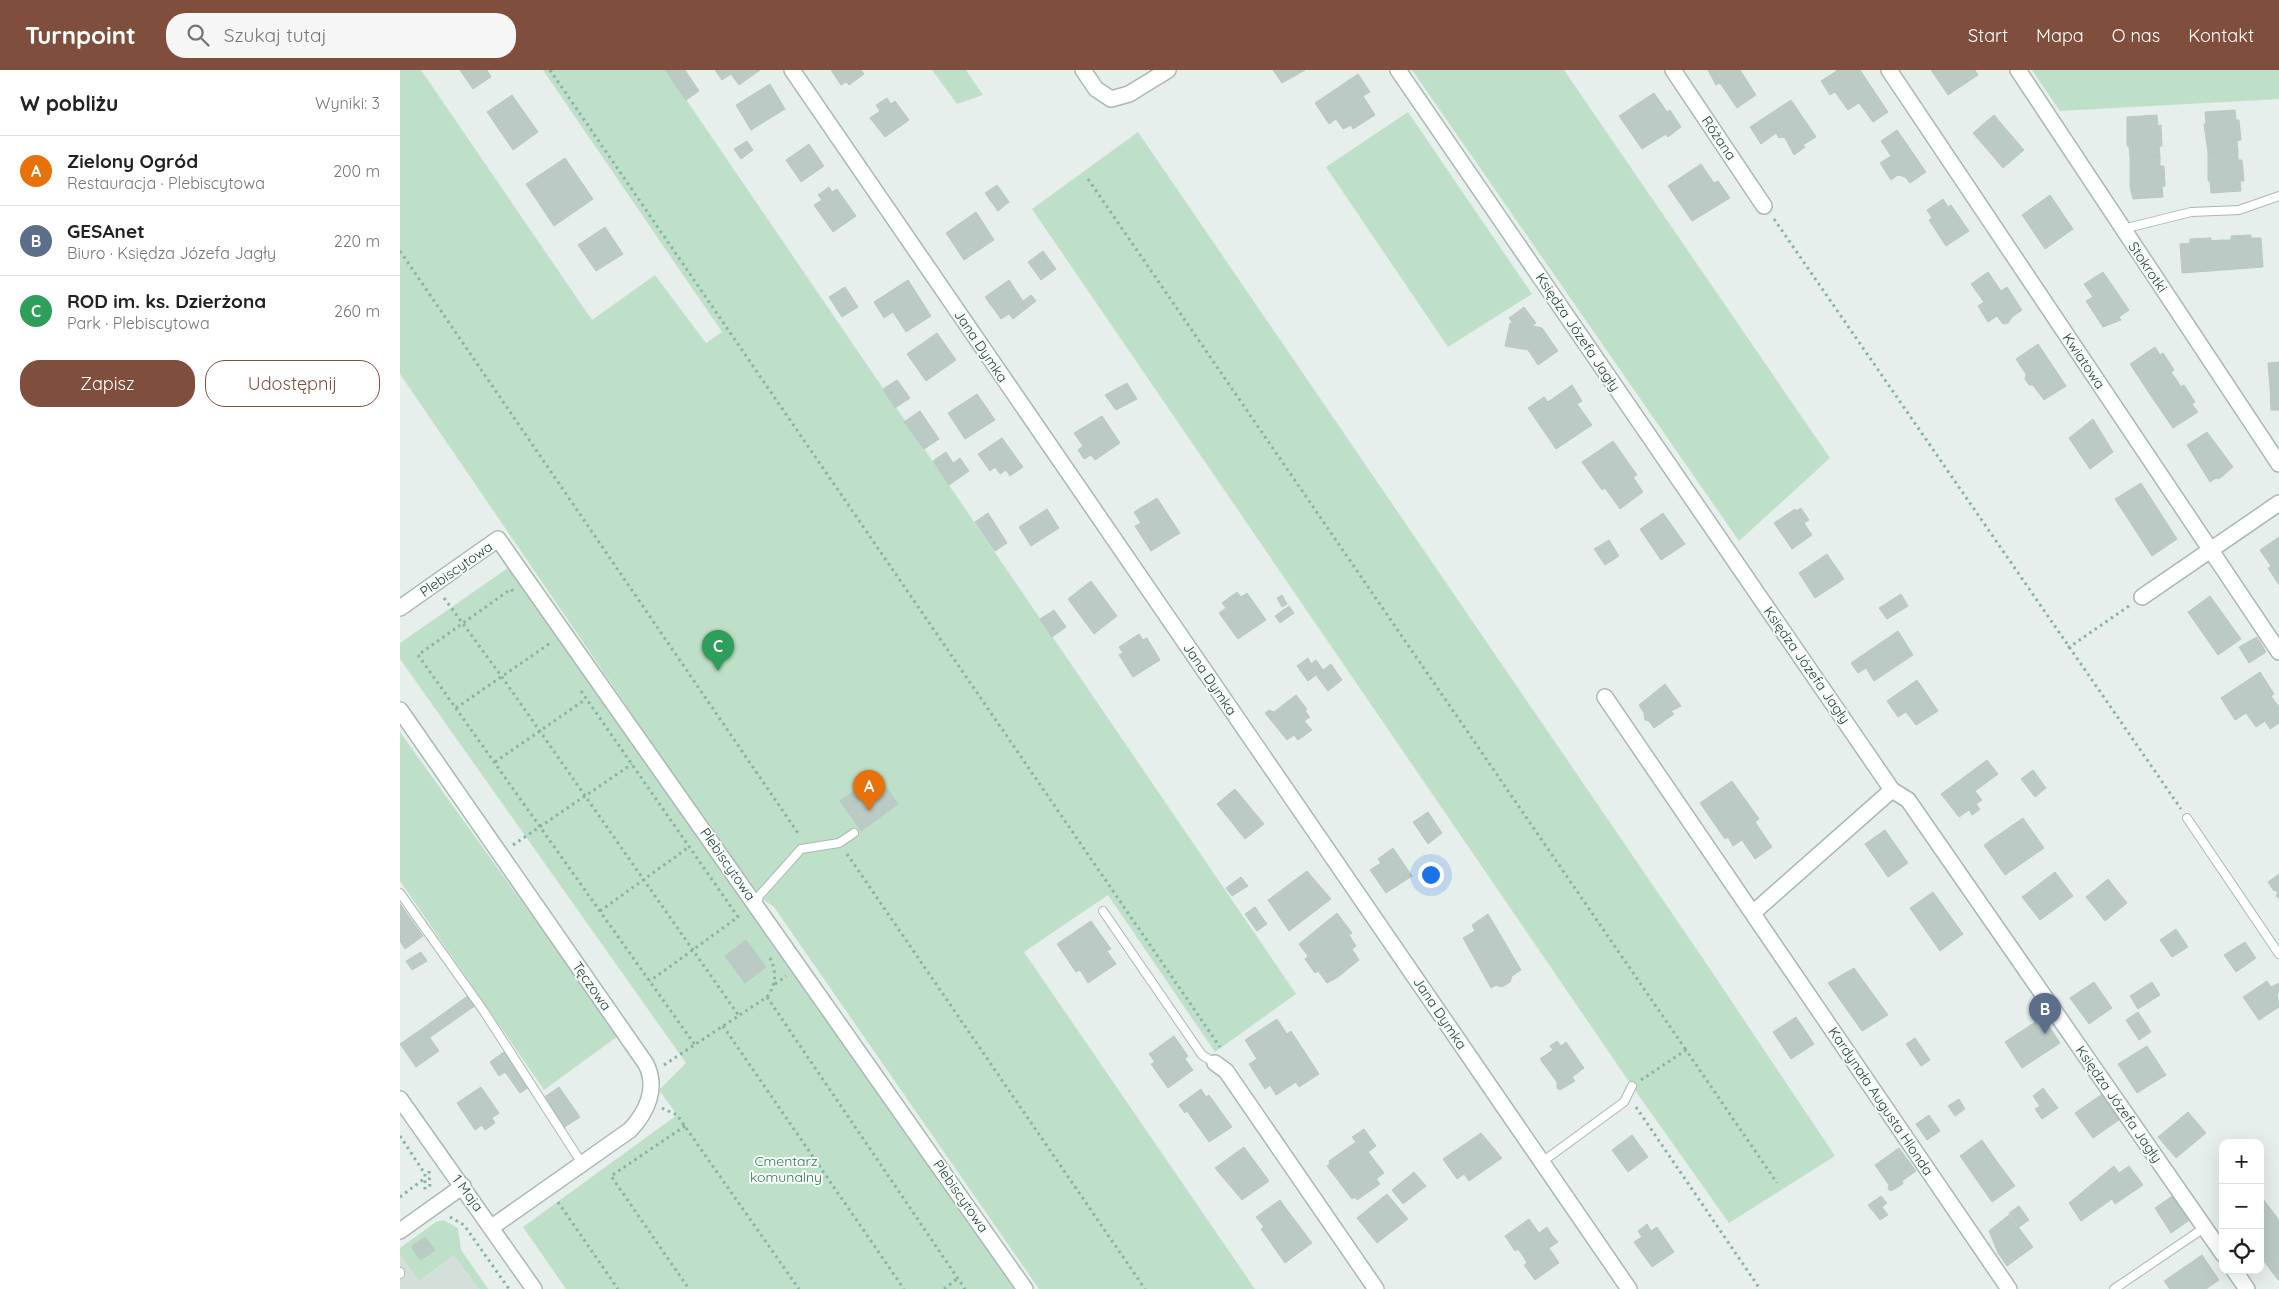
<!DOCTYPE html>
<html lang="pl">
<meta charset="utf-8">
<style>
:root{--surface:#fff;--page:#f6f6f6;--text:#222;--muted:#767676;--line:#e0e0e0;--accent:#804e3d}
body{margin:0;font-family:Quicksand,sans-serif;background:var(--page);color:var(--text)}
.controls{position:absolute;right:15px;bottom:15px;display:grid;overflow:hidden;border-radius:10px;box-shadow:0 5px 20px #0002}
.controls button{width:45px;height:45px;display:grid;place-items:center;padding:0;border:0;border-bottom:1px solid var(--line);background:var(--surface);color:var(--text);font:25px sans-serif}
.you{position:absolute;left:1030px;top:804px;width:18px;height:18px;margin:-12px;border:4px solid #fff;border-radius:50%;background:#1a73e8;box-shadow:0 0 0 8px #1a73e833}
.badge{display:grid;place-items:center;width:32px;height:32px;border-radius:50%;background:var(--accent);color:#fff;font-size:16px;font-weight:700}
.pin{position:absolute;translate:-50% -41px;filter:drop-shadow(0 1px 2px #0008)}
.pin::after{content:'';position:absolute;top:26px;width:18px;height:15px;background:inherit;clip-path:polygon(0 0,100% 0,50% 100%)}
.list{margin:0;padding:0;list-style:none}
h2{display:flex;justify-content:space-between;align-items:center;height:65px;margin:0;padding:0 20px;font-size:21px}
h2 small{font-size:16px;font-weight:400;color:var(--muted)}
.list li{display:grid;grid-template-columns:32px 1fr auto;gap:15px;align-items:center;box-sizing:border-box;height:70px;padding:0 20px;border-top:1px solid var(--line)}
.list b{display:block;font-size:19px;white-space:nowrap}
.list p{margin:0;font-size:16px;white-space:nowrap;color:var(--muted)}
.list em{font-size:16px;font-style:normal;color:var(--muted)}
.actions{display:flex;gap:10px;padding:15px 20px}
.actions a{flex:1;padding:11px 0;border:1px solid var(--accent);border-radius:20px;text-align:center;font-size:18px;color:var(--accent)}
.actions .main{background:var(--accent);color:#fff}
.icon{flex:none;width:28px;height:28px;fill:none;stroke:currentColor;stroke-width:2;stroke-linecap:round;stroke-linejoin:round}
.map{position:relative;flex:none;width:1879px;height:1219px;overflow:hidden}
header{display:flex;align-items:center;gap:30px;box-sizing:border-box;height:70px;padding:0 25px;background:var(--accent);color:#fff}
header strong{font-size:24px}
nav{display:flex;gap:28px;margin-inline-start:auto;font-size:18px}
.search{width:350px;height:45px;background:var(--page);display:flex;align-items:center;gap:12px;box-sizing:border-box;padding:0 18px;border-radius:20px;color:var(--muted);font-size:19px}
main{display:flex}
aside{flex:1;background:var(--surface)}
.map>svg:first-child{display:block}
</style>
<header>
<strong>Turnpoint</strong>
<div class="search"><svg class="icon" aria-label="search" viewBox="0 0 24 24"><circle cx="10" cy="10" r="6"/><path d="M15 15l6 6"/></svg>Szukaj tutaj</div>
<nav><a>Start</a><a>Mapa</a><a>O nas</a><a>Kontakt</a></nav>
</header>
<main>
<aside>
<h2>W pobliżu<small>Wyniki: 3</small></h2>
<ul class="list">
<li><span class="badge" style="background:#e8710a">A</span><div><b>Zielony Ogród</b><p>Restauracja · Plebiscytowa</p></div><em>200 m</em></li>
<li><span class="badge" style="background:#5c6f8a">B</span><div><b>GESAnet</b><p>Biuro · Księdza Józefa Jagły</p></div><em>220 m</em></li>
<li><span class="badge" style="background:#2e9e5b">C</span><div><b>ROD im. ks. Dzierżona</b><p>Park · Plebiscytowa</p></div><em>260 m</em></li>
</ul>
<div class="actions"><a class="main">Zapisz</a><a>Udostępnij</a></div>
</aside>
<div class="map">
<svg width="1879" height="1219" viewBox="0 0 1879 1219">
<rect width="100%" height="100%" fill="#e6efeb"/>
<!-- built -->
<path fill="#d4dfda" d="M61,1180L88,1219H0V1185L19,1211Z"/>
<!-- green -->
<path fill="#bfe0c8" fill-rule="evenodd" d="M0,0H21L192,250L255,205L306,273L322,262L143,0H266L896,924L815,982L708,825L624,882L855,1219H639L374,837L355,824L0,304Z
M532,0H566L583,25L557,34Z
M1012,0H1164L1430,388L1339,471Z
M1632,0H1879V29L1660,41Z
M1008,42L1132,224L1048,277L926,97Z
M738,62L1306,893L1435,1086L1329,1153L1232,1016L632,139Z
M112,495L616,1219H166L123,1157L277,1045L259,1020L286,993L0,589V573Z
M0,662L218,966L144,1020L0,811Z
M43,1150L58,1158L61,1180L88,1219H79L54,1185L19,1211L0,1185V1178L36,1152ZM25,1167L35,1180L22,1190L12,1177Z"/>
<!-- building -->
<path fill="#bbcac4" stroke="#b8c9c2" d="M60,0H87L91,7L73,19Z
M265,0H285L299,21L286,30Z
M315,0H360L339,15L331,4L322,10Z
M431,0H461L464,4L449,15L446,12L441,15Z
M873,0H905L882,13Z
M1308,0H1340L1356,25L1337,38L1320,13L1316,15Z
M1438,0H1460L1488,42L1473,52L1459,33L1448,40L1435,22L1430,25L1421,11Z
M1531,0H1575L1578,5L1548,25Z
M958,4L970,22L963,26L975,45L953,59L951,55L943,59L936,49L929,54L915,33Z
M370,14L385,39L351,60L336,35Z
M1254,23L1267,42L1270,40L1281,57L1268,67L1266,64L1242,79L1219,46Z
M112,25L138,62L113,80L87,42Z
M487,28L491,34L495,31L509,50L485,67L470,48L480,41L476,35Z
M1391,30L1416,67L1403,75L1405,77L1394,85L1385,68L1382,67L1379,68L1376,63L1361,74L1350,57Z
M1835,40L1836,50H1839L1841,70L1837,71L1838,81L1808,83L1804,54H1806L1805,42Z
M1594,45L1624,80L1603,98L1573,63Z
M1757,45L1758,56L1761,55L1762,76H1759L1760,86L1730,88L1729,76H1727V47Z
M1497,60L1526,102L1510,113L1505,107L1498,105L1491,110L1480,93L1491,86L1481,71Z
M347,71L353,80L341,89L334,79Z
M409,74L424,96L401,112L386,90Z
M1838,81V90H1842L1844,111H1840L1841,121L1811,123L1810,111H1808V83Z
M1760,86V96H1764L1765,116H1762L1763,127L1733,129L1730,117V88Z
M165,88L193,129L154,156L126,114Z
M1301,94L1314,113L1318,111L1330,128L1292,151L1268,116Z
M597,115L609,132L598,141L585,123Z
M429,117L432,122L437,119L456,146L433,162L414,135L422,130L418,125Z
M1650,125L1673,159L1645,179L1622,145Z
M1543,129L1548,137L1551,135L1569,161L1546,176L1529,150L1532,148L1527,140Z
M576,142L594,170L564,190L546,163Z
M205,157L223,184L196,201L178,175Z
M1851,165V168H1861L1863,197L1823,200L1821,170H1831V166Z
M1811,168V171L1821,170L1823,200L1782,203L1780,174L1790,173V169Z
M643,181L656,199L641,210L628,192Z
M1588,202L1601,221L1607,217L1622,240L1612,247L1608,253L1603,254L1597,246L1588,252L1578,236L1584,232L1571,214Z
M1703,202L1729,240L1719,247L1721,250L1703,257L1686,231L1693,227L1684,214Z
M508,210L531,246L506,262L493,242L484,248L474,232Z
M609,210L623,231L631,225L636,231L613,249L609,244L601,249L585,227Z
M445,217L458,237L442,247L429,227Z
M1124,237L1136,253L1132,256L1142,258L1158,281L1138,295L1128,280L1105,276L1110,253H1113L1109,248Z
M537,263L556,290L526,311L507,284Z
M1638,274L1666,316L1644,330L1633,315H1629L1625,309L1626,304L1616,289Z
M1755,277L1760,285L1763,283L1774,300L1771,302L1776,309L1751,326L1730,294Z
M1879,292V316L1870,317L1868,293Z
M1776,309L1781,317L1784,315L1795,332L1792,334L1798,342L1773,358L1751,326Z
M497,310L510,328L495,338L483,319Z
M727,313L737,329L716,340L705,325Z
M1172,315L1182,331L1177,334L1192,355L1156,379L1128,338L1144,327L1148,332Z
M1879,316V340H1871L1870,317Z
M577,324L595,350L565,369L548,343Z
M520,341L539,369L524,379L504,352Z
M702,346L720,373L695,390L691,385L684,389L678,380L683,376L674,363Z
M1693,349L1713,382L1690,399L1669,368Z
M1807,362L1833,397L1819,409L1816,408L1810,412L1787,375Z
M602,368L623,397L610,406L606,400L600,404L595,397L590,401L578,384Z
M1213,371L1237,405L1233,407L1243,422L1220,439L1205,418L1202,420L1182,392Z
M546,382L553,393L560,388L569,401L549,415L533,391Z
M1741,413L1777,469L1752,486L1715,429Z
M757,428L780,463L751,481L735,456L741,453L734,442Z
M1401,438L1409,450L1404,453L1412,465L1392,479L1374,453L1395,439L1396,441Z
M647,439L659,458L631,476L619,457Z
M588,443L607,473L595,481L575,452Z
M1263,443L1285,474L1261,490L1240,459Z
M1879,467V515L1868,498L1871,496L1860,480Z
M1209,470L1219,486L1205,495L1194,479Z
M1427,484L1444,509L1415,528L1399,503Z
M691,511L717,546L694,564L668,529Z
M837,522L841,527L847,523L866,550L838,569L819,543L826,538L822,533Z
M1501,524L1508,536L1487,549L1479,538Z
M882,525L887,534L882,537L877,528Z
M1810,526L1841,569L1818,585L1788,542Z
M889,536L894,543L880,553L875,546Z
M654,540L666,557L652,567L640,549Z
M1498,561L1513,585L1474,611L1466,598L1458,603L1451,593Z
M739,564L743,570L747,568L760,590L733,607L719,585L723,583L719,577Z
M1857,567L1866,582L1849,593L1839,577Z
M908,588L911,594L916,590L923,600L908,611L897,596Z
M931,594L942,610L928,621L916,605Z
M1860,602L1874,624L1871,626L1879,637V653L1870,659L1865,651L1856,657L1846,643L1835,650L1821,628Z
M1517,610L1538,641L1516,655L1506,642L1498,647L1487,631Z
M1265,614L1281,636L1271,641L1274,644L1254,658L1249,651L1245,650L1244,643L1239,635Z
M896,625L907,639L905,641L910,647L904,651L912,660L898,670L894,665L887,670L865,643L869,640L874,642Z
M1587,690L1598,704L1575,721L1582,730L1576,734L1580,739L1572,745L1569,740L1559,747L1541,724Z
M1633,700L1646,718L1635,727L1621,709Z
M477,705L498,734L461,761L440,731Z
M1332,711L1359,749L1355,752L1372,777L1355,789L1342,770L1333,776L1328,767L1325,769L1300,733Z
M835,719L864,754L845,769L817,734Z
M1028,742L1042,763L1028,774L1013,752Z
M1623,748L1644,778L1605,805L1584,775Z
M1485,760L1508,793L1488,807L1465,774Z
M993,778L1012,806L986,823L970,800L981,793L978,789Z
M907,801L931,829L889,861L868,830Z
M1655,802L1673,826L1640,850L1622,827Z
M1879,804V829L1876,825L1878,824L1876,820L1874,821L1868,812Z
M841,807L848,816L832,826L826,818Z
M1708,809L1727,833L1705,851L1686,827Z
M1533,822L1563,864L1540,881L1510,838Z
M0,834L23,866L5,879L0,871Z
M855,837L867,854L857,861L845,844Z
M937,843L952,863L949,865L956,876L952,879L959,890L938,907L927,913L918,901L915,903L905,889L908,886L899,874Z
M1088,844L1121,900L1112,906L1110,912L1102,917L1096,915L1091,918L1063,868L1075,861L1072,855Z
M691,851L711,879L707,881L716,894L688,913L680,900L676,902L657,874Z
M1776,859L1788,877L1772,887L1760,870Z
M346,870L366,897L345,913L325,886Z
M1845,872L1856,888L1836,902L1824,885Z
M21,882L27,891L12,900L6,891Z
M1454,898L1488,945L1462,961L1428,913Z
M1867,911L1871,917L1879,913V923L1877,924L1879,937L1859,950L1843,927Z
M1694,912L1712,938L1689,954L1670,928Z
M1752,912L1760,925L1738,939L1730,926Z
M69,925L76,935L29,968L23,958Z
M1738,942L1751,962L1739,970L1726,950Z
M1396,947L1414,974L1391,989L1373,962Z
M1643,947L1660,973L1622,998L1605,972Z
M877,949L887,964L891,961L919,1004L899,1017L896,1012L876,1025L870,1015L865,1019L849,994L857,989L845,970Z
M23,958L39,981L16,997L0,974Z
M774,966L788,986L785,989L793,1000L768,1018L751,994L755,992L749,984Z
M1515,968L1530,990L1521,996L1506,974Z
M1157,971L1161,976L1166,972L1184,998L1172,1007L1175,1011L1160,1020L1157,1018V1012L1140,989L1153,980L1150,976Z
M1747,976L1766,1005L1737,1023L1718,994Z
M105,981L129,1017L120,1023L105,1002L99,1006L90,992Z
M81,1017L99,1043L92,1048L95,1053L85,1060L82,1055L75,1060L57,1033Z
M159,1017L180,1047L163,1058L143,1028Z
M1643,1018L1658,1038L1642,1049L1635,1039L1640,1036L1633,1026Z
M801,1019L806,1027L809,1025L832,1057L809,1072L787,1041L785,1043L779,1035Z
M1705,1022L1723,1047L1693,1068L1675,1043Z
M1559,1029L1565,1039L1555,1046L1548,1036Z
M1788,1042L1806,1063L1776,1088L1758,1067Z
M1529,1045L1540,1061L1527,1070L1516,1054Z
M964,1059L976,1076L968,1082L984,1103L976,1109L980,1114L957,1130L955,1127L952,1129L927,1096L930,1094L929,1091L956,1072L952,1067Z
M1081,1063L1102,1088L1069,1111L1064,1104L1057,1109L1043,1089Z
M1232,1065L1248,1087L1228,1102L1212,1080Z
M1582,1070L1598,1093L1576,1109L1560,1086Z
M844,1077L869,1111L842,1130L815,1098Z
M1499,1078L1516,1101L1502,1111L1503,1114L1491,1121L1488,1119L1489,1115L1475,1095Z
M1598,1093L1615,1116L1592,1132L1576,1109Z
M1714,1096L1719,1103L1729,1096L1743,1115L1715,1134L1712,1129L1681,1151L1669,1133Z
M1014,1102L1026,1116L1003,1134L992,1120Z
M1778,1122L1794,1147L1771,1163L1755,1138Z
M987,1124L1008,1149L977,1173L957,1148Z
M1860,1125L1879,1150V1211L1860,1186Z
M1481,1126L1487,1133L1482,1137L1488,1145L1480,1150L1468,1135Z
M880,1130L887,1140L864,1157L856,1147Z
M1619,1136L1629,1150L1619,1157L1609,1143Z
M887,1140L912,1173L885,1193L861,1159Z
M1609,1145L1633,1177L1607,1196L1598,1183L1589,1161Z
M1129,1149L1139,1163L1147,1157L1152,1165L1123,1186L1118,1179L1115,1181L1105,1166Z
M1247,1154L1251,1161L1257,1157L1274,1182L1252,1197L1234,1172L1242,1167L1238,1161Z
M1152,1165L1158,1172L1149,1178L1159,1193L1135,1210L1124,1195L1127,1193L1123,1186Z
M25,1167L35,1180L21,1190L11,1177Z
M1802,1185L1819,1210L1806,1219H1798L1783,1198Z
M1783,1198L1798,1219H1770L1764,1211Z"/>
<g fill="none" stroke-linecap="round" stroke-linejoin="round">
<!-- service casing -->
<g stroke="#a8b8b2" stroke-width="10">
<path id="service" d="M1723,159L1791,142L1839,140L1879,126
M1787,748L1879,884
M0,823L83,940L183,1095
M357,835L359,826L401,779L439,773L454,763
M703,841L802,985L815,993
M1142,1092L1224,1032L1232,1016
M0,1202V1204
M1714,1219L1804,1158"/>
</g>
<!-- minor casing -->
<g stroke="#a8b8b2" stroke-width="18">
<path id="minor" d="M392,0L1229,1219
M683,0L696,19L711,29L729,24L768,0
M998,0L1492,720L1508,730L1823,1184
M1273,0L1364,136
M1489,0L1879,582
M1618,0L1879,394
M1742,527L1879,433
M0,538L98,469L625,1219
M1205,627L1609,1219
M0,640L246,994C258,1018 247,1042 230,1060L92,1157
M1354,842L1492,720
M815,993L826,1001L976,1219
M0,1161L63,1116
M1834,1200L1847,1219"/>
</g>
<!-- tertiary casing -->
<g stroke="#a8b8b2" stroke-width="18">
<path id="tertiary" d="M0,1029L134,1219"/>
</g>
<!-- path -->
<path stroke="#86b3a5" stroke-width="3" stroke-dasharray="2.5 4" stroke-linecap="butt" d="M150,0L820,977
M688,109L1286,980
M1374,149L1781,739
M0,181L400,766
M113,521L111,519L18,585L295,975
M44,528L102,607L339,946
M1668,578L1729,536
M181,621L338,847L250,911
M56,638L149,574
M95,692L186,629
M113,775L232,694
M447,784L745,1219
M200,841L289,777
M375,914L386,906
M367,927C376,914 377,903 370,888
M323,956L504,1219
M264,995L367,927L565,1219
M1241,1010L1286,980L1377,1113
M1236,1037L1360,1219
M262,1038L277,1045L399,1219
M285,1056L211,1106L289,1219
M0,1066L25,1104V1122
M29,1101L30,1119
M0,1127L25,1108
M158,1132L218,1219
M50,1147L64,1155L109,1219
M544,1219L558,1208"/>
<!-- service -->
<use href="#service" stroke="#fff" stroke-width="8"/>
<!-- minor -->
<use href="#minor" stroke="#fff" stroke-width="15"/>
<!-- tertiary -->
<use href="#tertiary" stroke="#fff" stroke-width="15"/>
</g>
<g text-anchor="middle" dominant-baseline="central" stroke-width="4" stroke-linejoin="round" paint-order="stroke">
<!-- street labels -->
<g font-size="14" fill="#24423a" stroke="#f7fbf9">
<text transform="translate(1319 68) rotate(56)">Różana</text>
<text transform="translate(1748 197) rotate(56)">Stokrotki</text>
<text transform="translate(1178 262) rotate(56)">Księdza Józefa Jagły</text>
<text transform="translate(581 276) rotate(56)">Jana Dymka</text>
<text transform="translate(1684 291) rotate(56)">Kwiatowa</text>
<text transform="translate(56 499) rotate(-35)">Plebiscytowa</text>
<text transform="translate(1407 595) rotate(55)">Księdza Józefa Jagły</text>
<text transform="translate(810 609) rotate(56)">Jana Dymka</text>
<text transform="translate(328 794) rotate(55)">Plebiscytowa</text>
<text transform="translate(192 916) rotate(55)">Tęczowa</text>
<text transform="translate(1040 943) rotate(56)">Jana Dymka</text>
<text transform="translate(1481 1031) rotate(56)">Kardynała Augusta Hlonda</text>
<text transform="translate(1719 1034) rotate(55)">Księdza Józefa Jagły</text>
<text transform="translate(68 1123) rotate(54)">1 Maja</text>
<text transform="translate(561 1126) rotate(55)">Plebiscytowa</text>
</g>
<!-- park labels -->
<g font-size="14" fill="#2d7a4b" stroke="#f7fbf9">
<text x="386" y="1091">Cmentarz<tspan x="386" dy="16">komunalny</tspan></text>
</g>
</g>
</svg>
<div class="controls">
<button>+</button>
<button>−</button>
<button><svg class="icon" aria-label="locate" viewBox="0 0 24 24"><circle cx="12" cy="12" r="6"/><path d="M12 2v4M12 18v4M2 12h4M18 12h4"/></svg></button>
</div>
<div class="you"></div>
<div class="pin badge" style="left:469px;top:741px;background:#e8710a">A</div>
<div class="pin badge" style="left:1645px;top:964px;background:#5c6f8a">B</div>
<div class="pin badge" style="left:318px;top:601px;background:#2e9e5b">C</div>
</div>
</main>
